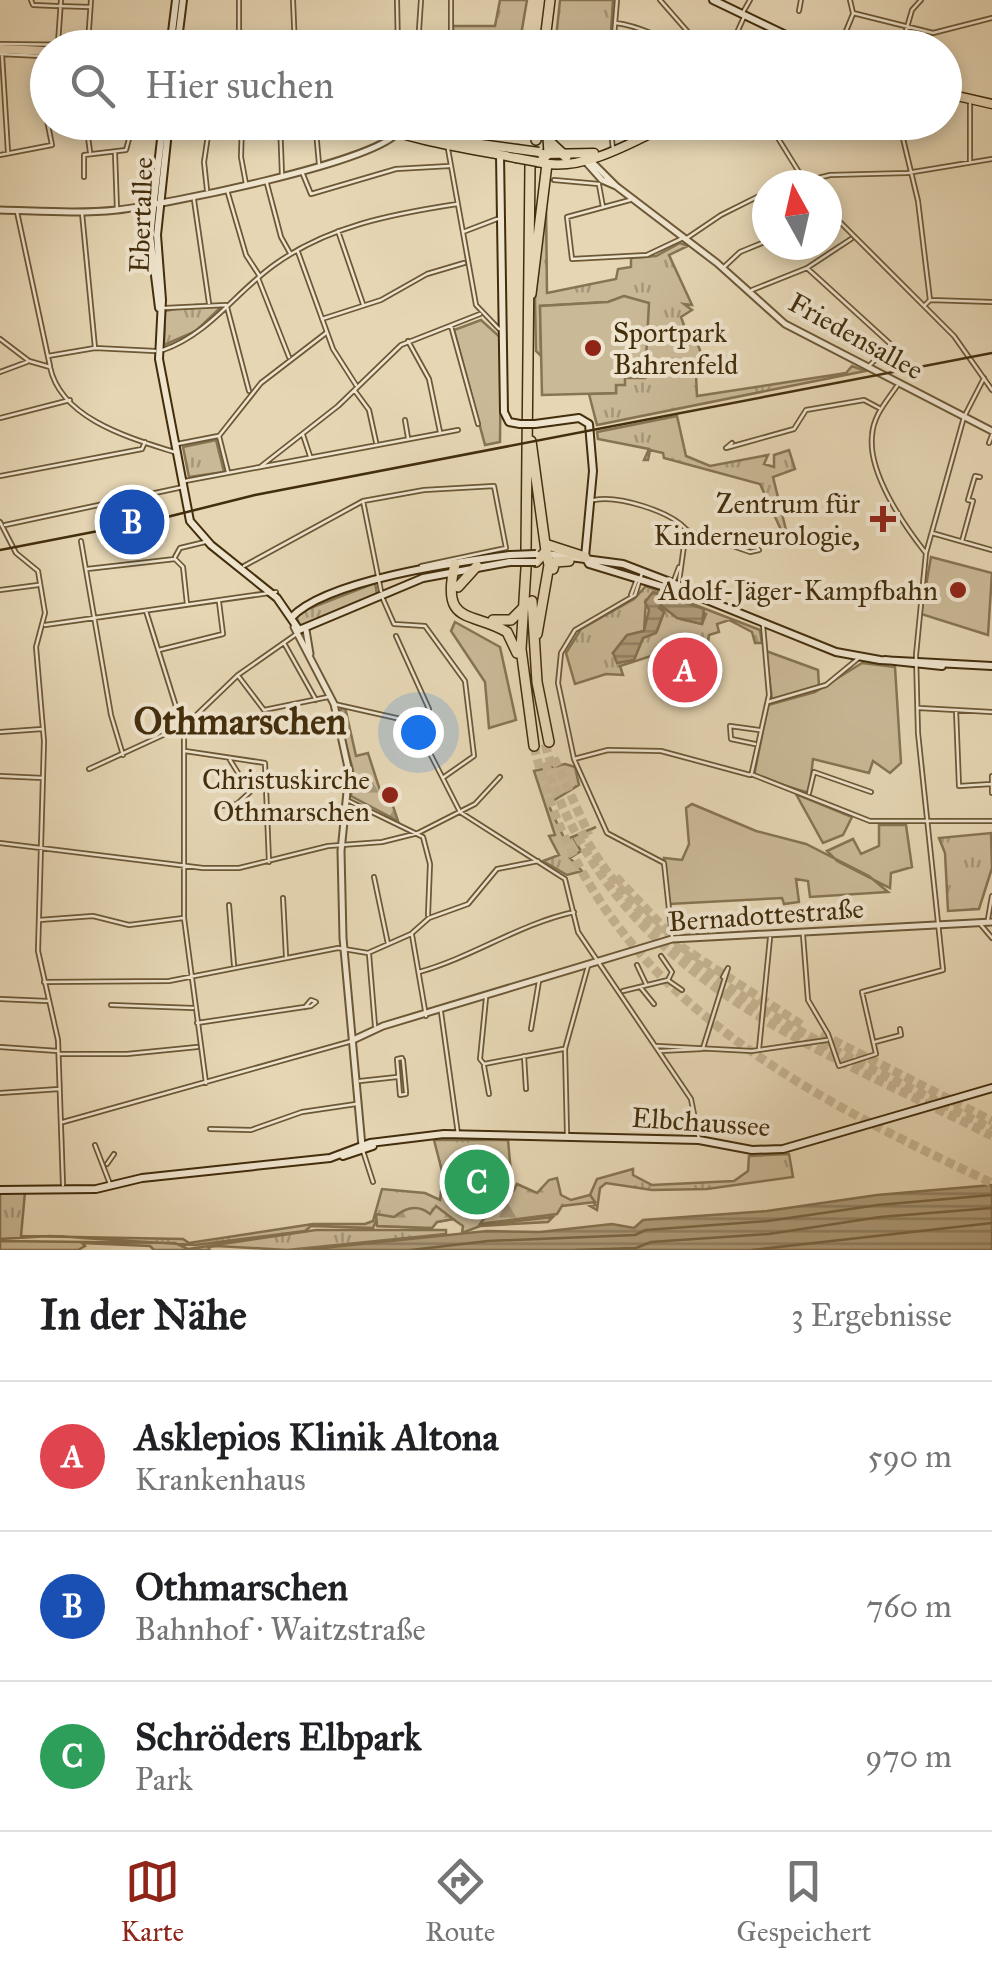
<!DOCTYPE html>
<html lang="de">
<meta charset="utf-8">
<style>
:root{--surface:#fff;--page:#f2f2f2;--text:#202124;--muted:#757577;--line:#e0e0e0;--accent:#8f2418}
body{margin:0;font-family:"IM FELL Great Primer",serif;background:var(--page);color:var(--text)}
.compass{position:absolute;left:752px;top:170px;width:90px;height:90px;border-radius:50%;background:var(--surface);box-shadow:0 5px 15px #0003;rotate:352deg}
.you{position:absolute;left:418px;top:732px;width:35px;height:35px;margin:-25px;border:8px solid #fff;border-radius:50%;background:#1a73e8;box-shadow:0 0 0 15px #1a73e833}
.badge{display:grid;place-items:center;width:65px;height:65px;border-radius:50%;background:var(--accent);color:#fff;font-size:32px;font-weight:700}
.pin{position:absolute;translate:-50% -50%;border:5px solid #fff;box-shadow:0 2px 10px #0006}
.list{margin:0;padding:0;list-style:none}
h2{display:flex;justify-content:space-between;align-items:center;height:130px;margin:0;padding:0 40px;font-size:42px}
h2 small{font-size:32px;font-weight:400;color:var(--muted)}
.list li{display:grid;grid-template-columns:65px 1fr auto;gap:30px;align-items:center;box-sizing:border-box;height:150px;padding:0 40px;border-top:2px solid var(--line)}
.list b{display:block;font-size:38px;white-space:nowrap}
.list p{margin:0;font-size:32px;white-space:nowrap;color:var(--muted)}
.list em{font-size:32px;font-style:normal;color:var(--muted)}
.icon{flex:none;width:55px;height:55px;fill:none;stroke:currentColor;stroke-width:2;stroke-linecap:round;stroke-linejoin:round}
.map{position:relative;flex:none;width:992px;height:1250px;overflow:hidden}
.search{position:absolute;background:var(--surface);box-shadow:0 5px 15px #0003;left:30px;right:30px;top:30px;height:110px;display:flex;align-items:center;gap:25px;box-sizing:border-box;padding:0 35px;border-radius:55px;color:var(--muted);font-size:38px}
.sheet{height:580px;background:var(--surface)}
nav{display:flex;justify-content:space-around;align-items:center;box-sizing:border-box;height:140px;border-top:2px solid var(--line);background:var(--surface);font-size:28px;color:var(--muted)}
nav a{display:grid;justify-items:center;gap:5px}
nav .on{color:var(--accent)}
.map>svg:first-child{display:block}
</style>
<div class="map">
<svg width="992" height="1250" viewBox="0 0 992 1250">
<defs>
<pattern id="grass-tufts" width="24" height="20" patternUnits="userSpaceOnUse" patternTransform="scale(2.5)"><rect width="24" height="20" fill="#cab997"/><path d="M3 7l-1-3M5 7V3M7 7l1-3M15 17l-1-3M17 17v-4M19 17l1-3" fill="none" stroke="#a6977a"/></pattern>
<pattern id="forest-firs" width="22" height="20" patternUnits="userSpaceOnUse" patternTransform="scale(2.5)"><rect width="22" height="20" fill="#cab997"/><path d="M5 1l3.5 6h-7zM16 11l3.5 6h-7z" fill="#a6977a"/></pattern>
<pattern id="water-rules" width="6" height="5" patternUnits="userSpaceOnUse" patternTransform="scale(2.5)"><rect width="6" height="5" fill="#af9d7b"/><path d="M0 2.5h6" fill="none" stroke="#908063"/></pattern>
</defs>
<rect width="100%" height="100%" fill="#e6d6b4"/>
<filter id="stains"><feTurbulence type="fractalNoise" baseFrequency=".002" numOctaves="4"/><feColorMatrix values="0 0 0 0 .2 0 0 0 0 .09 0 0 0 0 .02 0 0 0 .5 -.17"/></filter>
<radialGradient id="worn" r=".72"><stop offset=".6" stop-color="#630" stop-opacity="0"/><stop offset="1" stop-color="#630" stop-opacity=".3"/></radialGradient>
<!-- grass -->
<path fill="url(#grass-tufts)" stroke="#867452" stroke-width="2.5" fill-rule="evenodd" d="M500,0H527L519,47H454L453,26H495Z
M560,0H613L610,47H571L572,42L555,48Z
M546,202L547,293L616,279L618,269L631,267V258L656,256L680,243L688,246L669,255L692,305L684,304L692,310L681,317L686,331L682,338L697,343L707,367L704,375H696L697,396L846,373L852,366L865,371L597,425L589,394L616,393V385L625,378L635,300L624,296L608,302L540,306L541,356L536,351L535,299Z
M196,305L222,306L196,331L164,345L165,311Z
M677,416L686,456L710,466L768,455L764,464L774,467V455L789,450L795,469L773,477L786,530L782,532L760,484L664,458L663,453L650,450L648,460H644L649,449L598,439L597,432Z
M216,440L224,472L189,477L183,447Z
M375,583L377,594L301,628L295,614Z
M646,586L760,630L762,643H755L752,632L729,620L717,624L719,632L709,635L707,650L688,652L671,664L668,656L656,660L654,655L620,666L623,675L606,674L575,684L566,653L581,629L634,599ZM646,600L706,614L702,624L681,619L659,605L664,612L657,631L643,638L634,659L613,653L627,635L644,631Z
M565,764L575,767L579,785L548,804L565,840L596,827L574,839L581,851L570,858L582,871L567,875L543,861L559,855L549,836L555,835L534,771Z
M991,833L992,868L979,909L948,911L945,853L939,838Z
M434,1140H508L513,1195L490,1209L480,1225L553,1217L548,1222L480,1226L462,1233L463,1226L453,1219L437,1222L432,1228L378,1226L376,1221L373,1228L311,1226L305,1231L195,1245L50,1236L0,1239V1194L25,1192L21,1236L183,1239L189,1243L313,1224H365L373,1221L382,1189L425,1193L440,1200L443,1175Z
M789,1154L793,1177L707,1189L652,1190L606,1183L600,1188L597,1210L590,1206L595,1205L590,1195L597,1179L633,1169V1175L652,1185L734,1181L748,1171L749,1156Z
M316,1230H446V1234L287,1250L217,1246L208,1247L210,1250H154L150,1246L82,1243L85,1246L78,1250H0V1241L175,1243L188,1249Z"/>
<!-- forest -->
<path fill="url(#forest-firs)" stroke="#867452" stroke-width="2.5" d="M345,707L356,756L368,753L383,800L393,806L398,821L351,796L353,770L337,712Z
M557,1178L561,1195L571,1200L590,1195L595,1202L562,1206L557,1214L480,1224C491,1208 511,1200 517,1184L537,1193L549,1180Z
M436,1206L453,1219L437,1222L432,1228L377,1226L376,1214L394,1217C405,1208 418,1204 430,1214Z"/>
<!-- garden -->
<path fill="#cab997" stroke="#867452" stroke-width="2.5" d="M624,296L649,303L645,378H625V385H616V393L542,395L540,306L608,302Z
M481,320L501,338L500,442L485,445L454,330Z
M931,557L992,573L988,635L921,614Z
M455,622L500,647L516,720L489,728L485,682L451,631Z
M766,651L818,670L819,686L772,700Z
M862,663L895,667L901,763L890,773L873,761L869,773L813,759L809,793L754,776L768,705L815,692Z
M796,794L852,817L843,835L823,843Z
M692,804L756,831L806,844L869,876L888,892L810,897L808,881L796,879L799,902L784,904L782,898L669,904L664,858L682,860L689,844L686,808Z
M879,825H906L912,867L891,873L890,888L837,861L827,851L853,839L861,854L879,846Z"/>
<!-- water -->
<path fill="url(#water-rules)" stroke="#84714f" stroke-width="2.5" d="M653,592L704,609L702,624L677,618L661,605L659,608L664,612L656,633L643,638L634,660L617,663L613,653L627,635L644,631L649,610L645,602Z
M992,1185V1250H303L487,1231L540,1232L612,1224L634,1228L643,1220L767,1211L877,1195Z"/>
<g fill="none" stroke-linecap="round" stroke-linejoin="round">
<!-- shore -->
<path stroke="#796644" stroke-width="2.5" d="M411,1250L488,1241L635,1235L646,1230L768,1221L878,1205L992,1195
M576,1250L636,1248L651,1242L769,1234L880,1217L992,1208
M752,1250L992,1223"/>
<!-- motorway-tunnel -->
<path stroke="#c5b492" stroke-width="9" stroke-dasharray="9 4.5" stroke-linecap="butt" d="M545,744L552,767
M534,746C590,986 789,1087 992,1183
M554,758L589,835
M545,762C618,979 805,1041 992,1136
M581,831C669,987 840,1050 992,1129
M616,877L683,948L802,1025
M821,1034L992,1121"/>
<!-- minor casing -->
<g stroke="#6c5836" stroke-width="6">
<path id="minor" d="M31,0L33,5L56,6
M293,0L295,48
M397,0L398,48
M660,0L702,48
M850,0L853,13L933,33L992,18
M58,6L90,7
M799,11L801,0
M742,14L750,0
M616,23C647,26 668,47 700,45
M419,30L421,0
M58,43L61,0
M88,43L91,0
M0,44L87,45
M239,48V0
M451,48V0
M613,48L617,0
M730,48L744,17
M779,48L784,37
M839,48L853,14
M901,48L912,10L921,0
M0,54L41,56L44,105L52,145L0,155
M2,55L8,152
M242,122L241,157L246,184
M280,122L282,175
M452,122L454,139
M610,122L613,149
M768,122L807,185
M899,122L918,201L930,300
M316,131L319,164
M450,136V122
M88,137L90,152
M448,149L476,305L499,329
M115,153L117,210
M970,161V104
M302,172L311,194L396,169L449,166
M84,177V155L126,150L129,139
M266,180L281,237L290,253
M554,180L599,184
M599,185L603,207
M790,185L830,175L907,173L992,159
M207,190L204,162L210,122
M227,190L246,255L259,275
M194,200L209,303
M630,200L567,217L572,259L647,255L683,238
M827,209L954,336L992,390
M17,212L50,366
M82,213L95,348
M338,231L363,304
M463,232L497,219
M687,238L721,215L767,192
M298,252L333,349L356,385
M724,267L740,252L767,241
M807,268L897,350L898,355L876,359L870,365
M258,278L289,357
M752,290L807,268L851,239
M924,306L930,300L992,302
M227,307L249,391
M165,308L226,305
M322,319L381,300L427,274L464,263
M451,326L478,424
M0,339L29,361L50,367C61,419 130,438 174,452
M408,341L429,379L440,432
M163,350C209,334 235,293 274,265C328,226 392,214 457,204
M48,356L95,348L155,351
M0,372L27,362
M897,386C886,402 873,416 872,436C868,473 903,524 925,552
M355,391L369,410L376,442
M0,418L70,400
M405,420L408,438
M303,435L310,456
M219,436L261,383L326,333
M219,436L228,472
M732,443L726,448L794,429L806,410L864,400L879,408
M989,443L992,435
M177,444L218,436
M260,467L338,406L401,345L480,314
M0,476L142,449L145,442
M185,481L458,430
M594,500C618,495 670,511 687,530L750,552L759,550L756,546L741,549
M363,501L381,591
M0,522L16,553L38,571L45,613L36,647L44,741L38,951L58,1040L63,1185
M5,525L183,487
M932,533L992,550
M81,541L111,715L123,755
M962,541L973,501L968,500L975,476L980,477
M175,557L180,548L205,542
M244,566L363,501L424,490L494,486L506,548L421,566
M87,569L175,559L183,567L187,604
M642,573L635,595L575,630L561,653L558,683L574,759L607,833L664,863L672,937
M679,582L686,531
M673,583L679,567
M0,590L38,585
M631,595L637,579
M383,599L394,624L425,626L465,681L474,756L444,777
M146,611L184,732V918L206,1083
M45,625L276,592
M396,636L429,709L418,721
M284,643L316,700
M159,650L223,634L219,602
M239,677L264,710L328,697
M768,702L826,685L860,657
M334,704L414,722L460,812L565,879L578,932L691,1099L699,1139
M919,708L992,712
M956,710L959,786L991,784
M0,732L42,729
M755,744L731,739L730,726L759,730
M185,751L265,763L269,862
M574,759L608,750L661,751L750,775
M89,769L187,724L238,675L295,635
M752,772L769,695L763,625
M751,774L870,821H992
M0,776L43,778
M992,776V793
M809,793L814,772L871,792
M349,801L423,837L430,864L428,915
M221,806L237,804L250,792L230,760
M0,843L203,868H239L328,846L382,842L418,833L475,804L500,777
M374,877L388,944
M283,898L286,956
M229,905L234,965
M988,919L992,896
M39,920L93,916L129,925L183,918
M981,925L992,938
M412,935L426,1016
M803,935L808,1000L828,1034L839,1066L876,1054L862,992L943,970L918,733L916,655L926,553L964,417L984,378
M369,954L375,1026
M637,965L646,984
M419,972C473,957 519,924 574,912
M669,981L682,990
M44,982L169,981L338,948L368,953L411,934L429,918L468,904L497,869L538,861
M641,988L654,1004
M623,991L668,980L672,972L661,956
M486,998L480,1059L484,1064L563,1049
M0,999L47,1001
M111,1005L193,1008
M441,1012L458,1134
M197,1023L311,1006L316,1002L311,1000L305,1007
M531,1029L539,981
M875,1042L901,1035L900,1029
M657,1046L752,1051L827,1040
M0,1047L58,1051
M703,1048L728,968L723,977
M759,1049L770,938
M660,1051L702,1049
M60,1054H127L197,1047
M524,1056L526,1089
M402,1058L397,1059L400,1095L406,1094
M403,1060L406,1092
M484,1066L489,1094
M360,1081L397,1077
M0,1093L59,1089
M63,1122L352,1041
M210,1129L251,1130L302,1112L356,1104
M567,1134L565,1049L588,966
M95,1145L110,1184
M363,1151L373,1182
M107,1164L114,1154"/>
</g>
<!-- tertiary casing -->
<g stroke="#6c5836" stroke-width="9">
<path id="tertiary" d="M587,157L616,186L717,263L785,324L992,431
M585,161L602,180L616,186
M0,210C39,211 78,214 117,210C163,205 374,163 398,132
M294,627L334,704L349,772L341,851L343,938L362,1146
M306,630L310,654
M353,1040L383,1026L672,939L992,922"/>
</g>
<!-- secondary casing -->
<g stroke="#432e0c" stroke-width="10">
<path id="secondary" d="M713,0L813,48
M170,48L176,0
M177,48L183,0
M169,122L157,235L162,300L159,359L190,521L211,545L277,598L299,630L423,578L510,562
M500,155L504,412L509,422L520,424
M159,308L150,235L163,122
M535,424L579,418L589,424L593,471L585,557
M547,554L623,564L717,600
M585,557L589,564L707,600L836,652L880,660L992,666
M291,618C325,580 458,562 510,555
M885,660L942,666
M343,1156L373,1146
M330,1158L370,1143L444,1134L699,1140L752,1150L783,1149L992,1088
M0,1190L96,1189L142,1178L330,1158"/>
</g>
<!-- primary casing -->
<g stroke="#432e0c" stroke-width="11">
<path id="primary" d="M0,49L48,51
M944,93L992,104
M366,122C414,141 465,148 516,158
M437,138L517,149
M544,154L594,153
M542,163C585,172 636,140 674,122"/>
</g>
<!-- motorway casing -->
<g stroke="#432e0c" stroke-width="12">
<path id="motorway" d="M544,48L550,0
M536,140L538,122
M550,142L566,157
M538,162L549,153L547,122
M531,294L547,164
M531,441L546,551L536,562
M545,544L585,557
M526,550L530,165
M455,564C440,626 472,611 507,632L517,653
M526,568L521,649L534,746
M553,569L555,562L569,561
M458,587L477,566
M532,601L537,682L549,742
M493,620H511L525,606
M537,634L549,565L546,551"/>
</g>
<!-- minor -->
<use href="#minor" stroke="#efe4ce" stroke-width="2.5"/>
<!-- tertiary -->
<use href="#tertiary" stroke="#efe4ce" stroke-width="5"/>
<!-- secondary -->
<use href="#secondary" stroke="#efe4ce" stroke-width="6"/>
<!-- primary -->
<use href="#primary" stroke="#e6d6b4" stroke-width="8"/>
<!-- motorway -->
<use href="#motorway" stroke="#e6d6b4" stroke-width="9"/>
<!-- tram -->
<path stroke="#432e0c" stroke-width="2.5" d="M0,550L155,520L255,495L992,353"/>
<!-- secondary-bridge casing -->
<g stroke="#432e0c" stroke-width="10" stroke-linecap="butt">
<path id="secondary-bridge" d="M520,424H535
M510,555L536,554
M510,562H536"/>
</g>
<!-- primary-bridge casing -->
<g stroke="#432e0c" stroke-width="11" stroke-linecap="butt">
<path id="primary-bridge" d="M517,149L539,152
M516,158L538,162"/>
</g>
<!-- secondary-bridge -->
<use href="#secondary-bridge" stroke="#efe4ce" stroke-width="6"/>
<!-- primary-bridge -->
<use href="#primary-bridge" stroke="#e6d6b4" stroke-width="8"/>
</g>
<!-- markers -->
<g fill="#8f2418" stroke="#efe4ce" stroke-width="4">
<circle cx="593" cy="348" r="10"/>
<path d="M878 504h10v10h10v10h-10v10h-10v-10h-10v-10h10z"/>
<circle cx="958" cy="590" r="10"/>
<circle cx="390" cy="795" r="10"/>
</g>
<g text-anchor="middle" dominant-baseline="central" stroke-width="8" stroke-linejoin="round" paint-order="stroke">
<!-- street labels -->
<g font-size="28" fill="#432e0c" stroke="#efe4ce">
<text transform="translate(141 215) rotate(-88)">Ebertallee</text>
<text transform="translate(856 336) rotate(29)">Friedensallee</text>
<text transform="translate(766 915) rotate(-4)">Bernadottestraße</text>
<text transform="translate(701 1122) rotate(4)">Elbchaussee</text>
</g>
<!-- poi labels -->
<g font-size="28" fill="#432e0c" stroke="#efe4ce" text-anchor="end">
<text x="613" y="332" text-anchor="start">Sportpark<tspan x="613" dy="32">Bahrenfeld</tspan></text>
<text x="860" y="503">Zentrum für<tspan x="860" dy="32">Kinderneurologie,</tspan></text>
<text x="938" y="590">Adolf-Jäger-Kampfbahn</text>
<text x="370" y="779">Christuskirche<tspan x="370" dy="32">Othmarschen</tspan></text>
</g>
<!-- district labels -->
<g font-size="38" font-weight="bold" fill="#432e0c" stroke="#efe4ce">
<text x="240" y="721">Othmarschen</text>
</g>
</g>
<rect width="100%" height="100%" filter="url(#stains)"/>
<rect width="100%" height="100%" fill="url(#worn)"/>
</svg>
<svg class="compass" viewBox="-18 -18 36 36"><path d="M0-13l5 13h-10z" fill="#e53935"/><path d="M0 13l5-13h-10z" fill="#757577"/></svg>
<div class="you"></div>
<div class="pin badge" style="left:685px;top:670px;background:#e0444e">A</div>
<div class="pin badge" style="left:132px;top:522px;background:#1a4fb4">B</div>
<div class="pin badge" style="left:477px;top:1182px;background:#2e9e5b">C</div>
<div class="search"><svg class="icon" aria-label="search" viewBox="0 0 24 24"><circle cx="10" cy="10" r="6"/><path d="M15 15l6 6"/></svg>Hier suchen</div>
</div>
<section class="sheet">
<h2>In der Nähe<small>3 Ergebnisse</small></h2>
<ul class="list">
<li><span class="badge" style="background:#e0444e">A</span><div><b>Asklepios Klinik Altona</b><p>Krankenhaus</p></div><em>590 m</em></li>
<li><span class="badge" style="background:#1a4fb4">B</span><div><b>Othmarschen</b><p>Bahnhof · Waitzstraße</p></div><em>760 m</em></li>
<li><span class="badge" style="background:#2e9e5b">C</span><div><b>Schröders Elbpark</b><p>Park</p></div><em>970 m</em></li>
</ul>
</section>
<nav>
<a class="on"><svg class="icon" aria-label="map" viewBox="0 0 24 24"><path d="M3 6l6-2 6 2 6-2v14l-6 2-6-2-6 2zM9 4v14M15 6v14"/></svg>Karte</a>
<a><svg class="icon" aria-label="directions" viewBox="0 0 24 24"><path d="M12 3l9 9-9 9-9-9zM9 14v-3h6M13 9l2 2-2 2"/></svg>Route</a>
<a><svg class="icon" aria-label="saved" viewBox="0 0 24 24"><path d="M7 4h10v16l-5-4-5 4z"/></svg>Gespeichert</a>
</nav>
